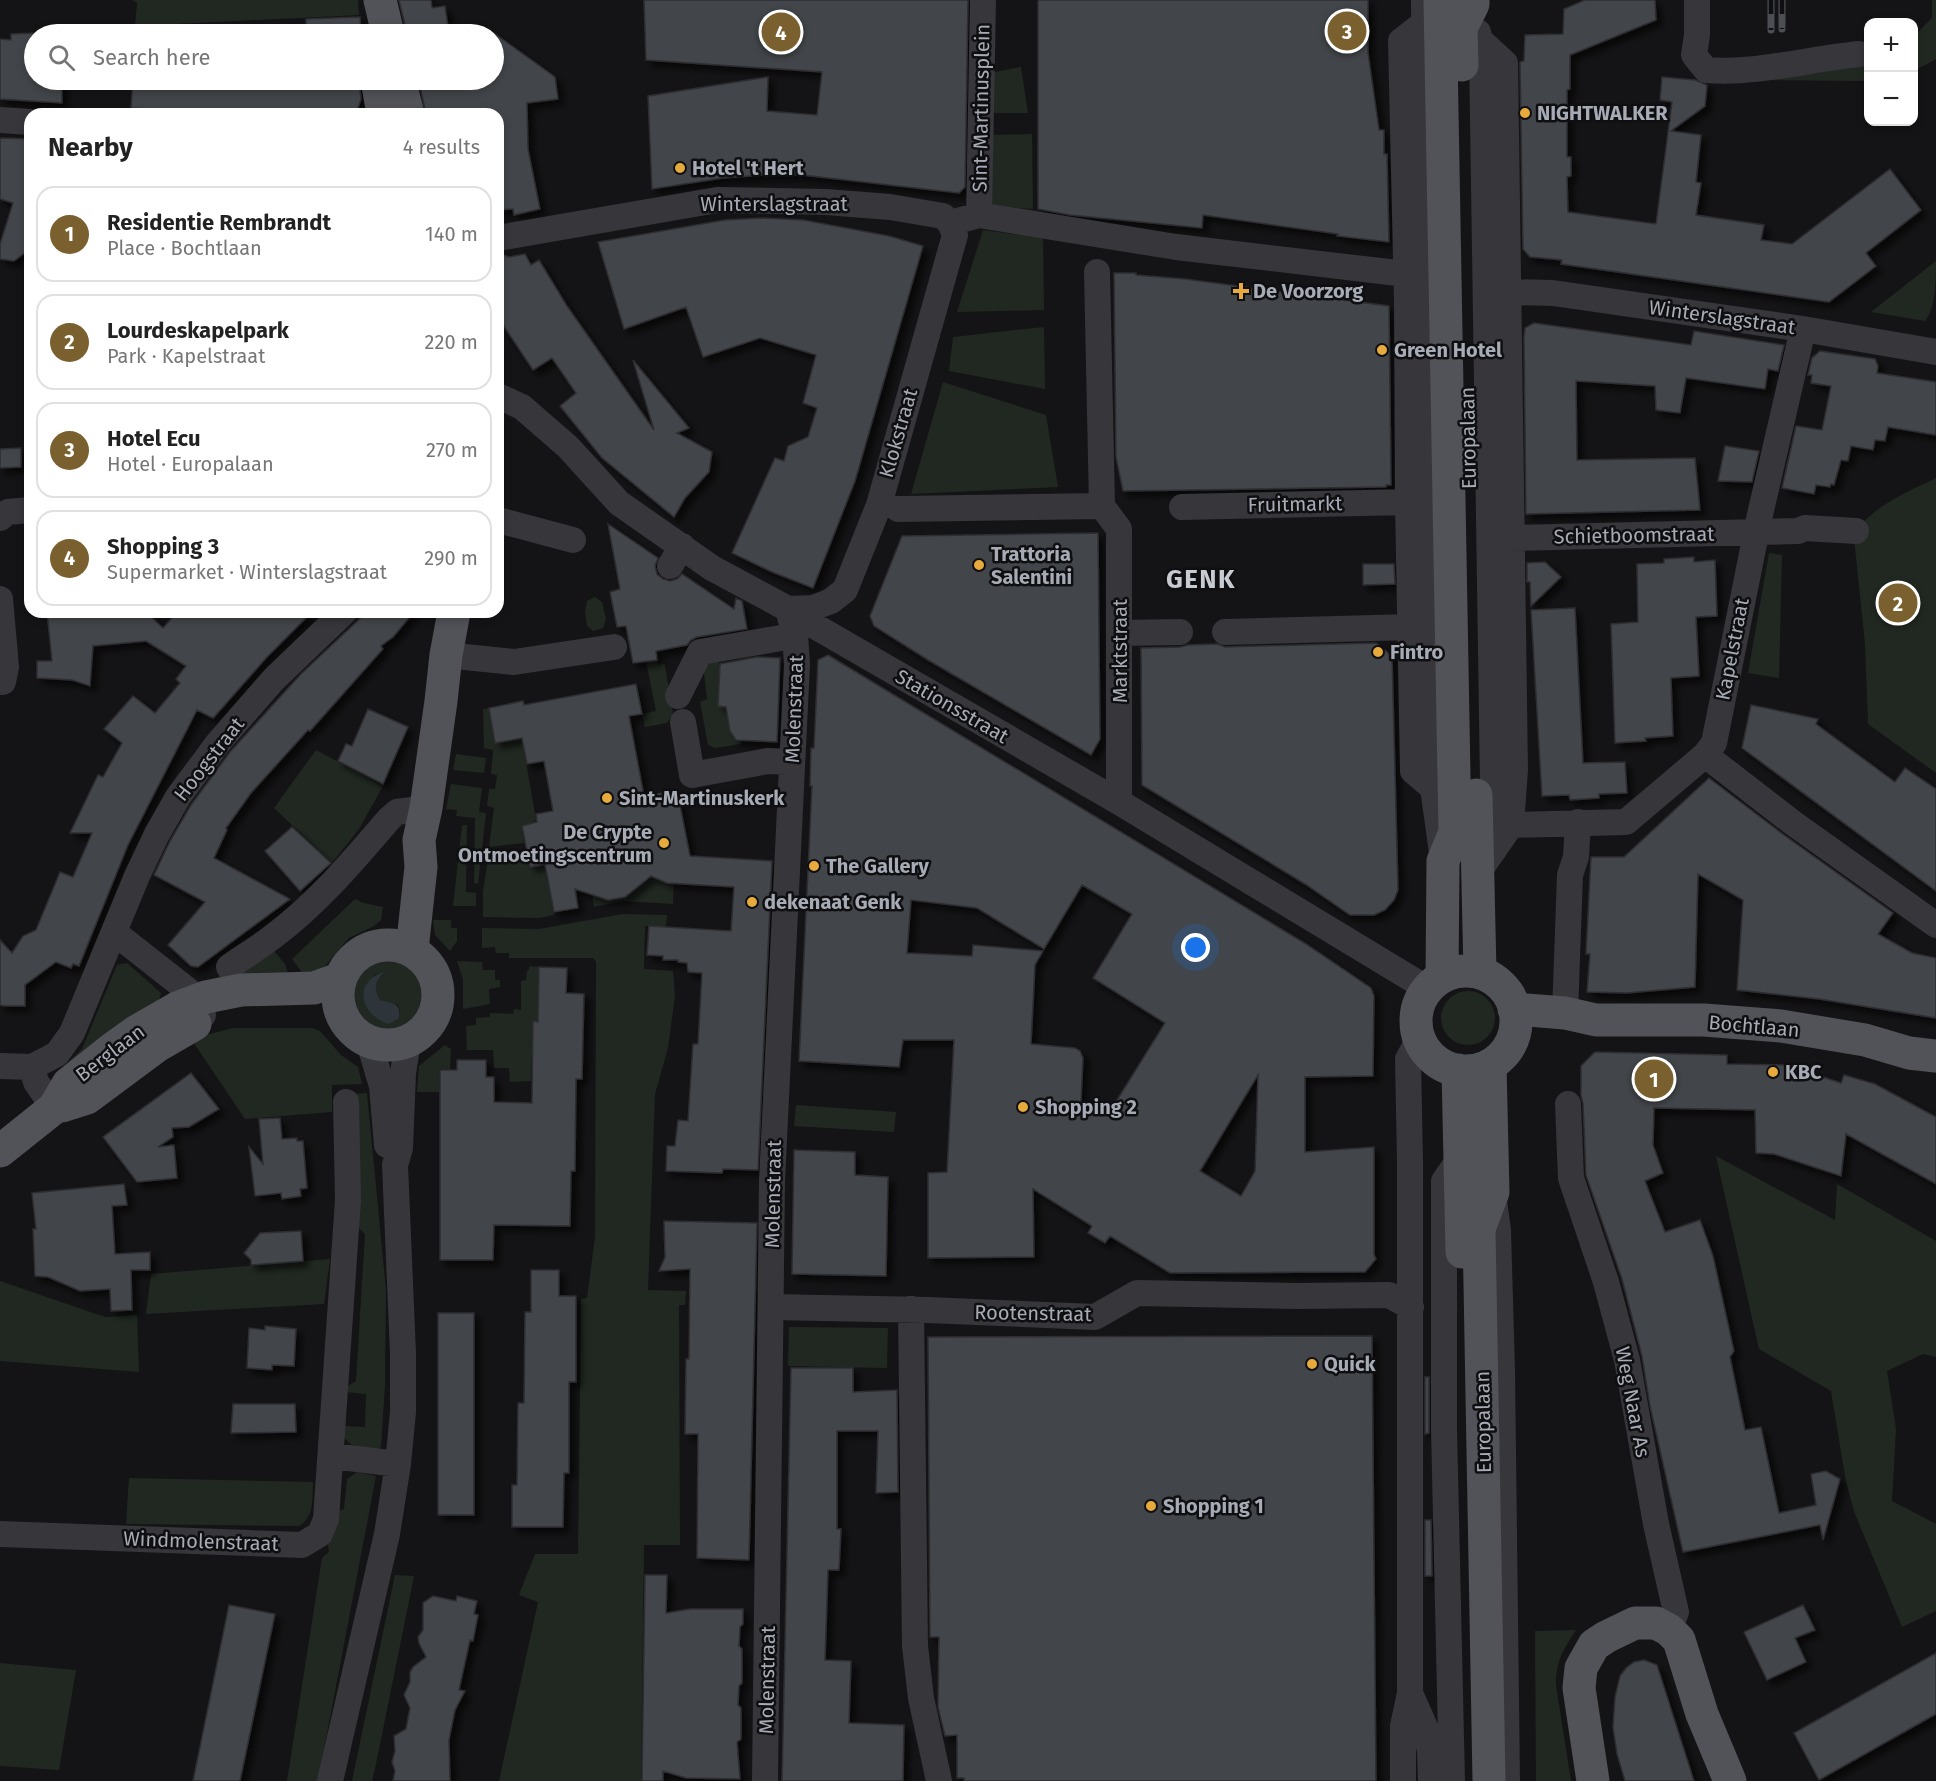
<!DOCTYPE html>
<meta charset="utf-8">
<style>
:root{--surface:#fff;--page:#f2f2f2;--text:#222;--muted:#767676;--line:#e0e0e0;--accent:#7a602e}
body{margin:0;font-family:"Fira Sans",sans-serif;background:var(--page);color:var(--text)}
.controls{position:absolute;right:18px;top:18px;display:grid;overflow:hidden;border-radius:12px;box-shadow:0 3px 9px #0003}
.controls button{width:54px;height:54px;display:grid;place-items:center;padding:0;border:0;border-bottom:2px solid var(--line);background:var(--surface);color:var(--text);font:30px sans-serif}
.you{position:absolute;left:1196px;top:948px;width:21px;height:21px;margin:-15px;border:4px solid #fff;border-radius:50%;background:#1a73e8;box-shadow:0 0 0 9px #1a73e833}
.badge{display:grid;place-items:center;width:39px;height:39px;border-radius:50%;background:var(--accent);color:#fff;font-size:20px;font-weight:700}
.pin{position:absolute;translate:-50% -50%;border:3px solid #fff;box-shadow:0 2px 6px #0006}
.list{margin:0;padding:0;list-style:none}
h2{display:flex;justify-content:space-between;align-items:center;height:78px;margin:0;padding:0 24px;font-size:26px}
h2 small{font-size:20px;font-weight:400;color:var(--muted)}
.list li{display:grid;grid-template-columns:39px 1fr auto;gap:18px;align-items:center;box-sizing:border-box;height:96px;margin:0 12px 12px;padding:0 12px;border:2px solid var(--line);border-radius:18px}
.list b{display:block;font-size:22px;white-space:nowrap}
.list p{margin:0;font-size:20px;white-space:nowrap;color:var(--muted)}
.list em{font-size:20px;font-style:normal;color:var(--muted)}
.icon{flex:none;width:33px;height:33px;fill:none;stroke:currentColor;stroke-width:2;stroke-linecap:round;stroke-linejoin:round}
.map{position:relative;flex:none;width:1936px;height:1781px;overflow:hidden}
.search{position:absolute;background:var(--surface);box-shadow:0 3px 9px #0003;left:24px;top:24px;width:480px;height:66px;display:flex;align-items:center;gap:15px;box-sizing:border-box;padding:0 21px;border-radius:33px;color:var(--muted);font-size:22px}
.panel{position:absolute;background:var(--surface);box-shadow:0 3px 9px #0003;left:24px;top:108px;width:480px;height:510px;border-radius:18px}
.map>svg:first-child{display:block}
</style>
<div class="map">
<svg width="1936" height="1781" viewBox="0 0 1936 1781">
<defs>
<filter id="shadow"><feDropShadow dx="5.5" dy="5.5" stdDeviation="3" flood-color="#0009"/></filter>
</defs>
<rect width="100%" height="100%" fill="#141416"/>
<!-- green -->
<path fill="#212821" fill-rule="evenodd" d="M132,0H358L359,15L135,26L137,3Z
M1932,0H1936V59L1914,71V36L1932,18Z
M1868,62V81L1764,80Z
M1021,67L1028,113H990V73Z
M1032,134L1033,209L990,206V135Z
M983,230L1043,238L1044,310L957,312Z
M1936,261C1936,277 1936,309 1925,321L1871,312Z
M1044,327L1045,389L949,371L953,337Z
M943,382L1046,415L1058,487L911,494Z
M1936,478V773L1868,724L1865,644L1854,538C1864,509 1910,491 1936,478Z
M1769,553L1782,555L1779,678L1748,673Z
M595,597L602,602L606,619L603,628L593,631L587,626L585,612L587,601Z
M719,657V706L726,707L730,731L736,740H742L741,744L715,748L708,745L700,702L707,699L703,665Z
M657,660L659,665L662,663L665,665L673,714L667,723L645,727L642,714L656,711L646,661Z
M489,708L495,743L522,738L536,820L530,825H521L524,843L489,847L494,808L487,806L489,789H495L497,775L491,774L493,750L484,748L483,709Z
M316,750L383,786L359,829L332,863L274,808Z
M456,754L486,758L484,773L453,770Z
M451,784L482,788L479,812L486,813L478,884L474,883L475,818L456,816L457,810L446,809Z
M462,825H467L466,892L476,893V906H453Z
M514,855L516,862L528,860L529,867L544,862L554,915L539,918L483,917V891L488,860Z
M644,869L662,881L674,878L673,904L623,901L594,907L592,895C620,905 636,898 644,869Z
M355,899L363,903L383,907L381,920L374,926L349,938L326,965L319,971L304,975L292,959Z
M623,914L667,915L666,927L645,926L644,969L673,971L675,996L668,1048L655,1094L648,1290L686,1291L685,1305H679L680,1545H644L641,1781H499L538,1602L519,1595L535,1554H578L581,1299L587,1298L595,1237L596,962L593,958H509V953H496L495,947L482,948V928L539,929Z
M433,920H451V928H457V941L450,951L435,935Z
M270,946L285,964L289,977L205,985Z
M383,960C461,961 409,1066 363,1017C342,995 358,968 383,960ZM383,974C374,982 373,989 380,1000L398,1005L400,1011L399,1018L363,997L375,975Z
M457,961L482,962L483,970H495V980H500V987L489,989L490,1004L463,1009V979Z
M127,963L161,993L159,1001L60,1070L82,1049L117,965Z
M529,966L539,967L542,1022H533L531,1081L510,1082L509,1068H494L493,1050H467L466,1026L476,1025V1018L490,1017V1013L513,1014L514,1009L521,1010V981L526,980L527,971L529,970Z
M1441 1018a27 27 0 1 1 54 0a27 27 0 1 1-54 0Z
M233,1028H312L320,1031L341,1055L358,1067L362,1084L332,1085V1112L245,1119L191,1039Z
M445,1045L451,1049L450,1069H439V1092H417L419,1066Z
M367,1093L386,1290L385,1385L381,1447L377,1450L352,1445L344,1438V1426L365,1427L366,1394L346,1392V1387L356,1381L365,1234L356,1225L341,1095Z
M796,1105L896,1112L894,1132L794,1126Z
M1716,1156L1835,1220L1837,1184L1936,1241V1357L1923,1354L1887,1371L1896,1429L1892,1501L1936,1524V1611L1902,1627L1855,1514L1846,1482L1831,1391L1759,1349Z
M330,1259L324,1304L146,1314L151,1274Z
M0,1281L105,1317L137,1315L139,1372L0,1361Z
M789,1327L888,1328L887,1368L788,1366Z
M357,1472L376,1476L318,1781H287L322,1558L329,1552L327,1541L338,1511L344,1509L347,1479Z
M129,1478L313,1482C312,1499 315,1516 299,1526L126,1524Z
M395,1575L414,1576L376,1764L372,1781H352Z
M1576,1630C1563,1650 1556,1661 1556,1685L1571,1781H1536L1535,1631Z
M0,1663L76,1670L59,1770L0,1766Z"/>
<!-- water -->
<path fill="#2d353b" d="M384,972C375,982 373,988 380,1000C392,1003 402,1003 399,1018L389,1024C360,1015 352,982 384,972Z"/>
<!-- building -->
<path fill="#434449" stroke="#2e2e32" stroke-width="1.5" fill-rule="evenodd" filter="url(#shadow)" d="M399,0H431L432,8L445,6L449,34H416L415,27L406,29Z
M644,0H968L965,187L959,193L802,175H765L723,178L652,189L648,96L768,77L767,111L817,115L822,72L646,60Z
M1038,0H1368V53L1379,130H1384V154H1387L1389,242L1337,236L1338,234L1203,215L1202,228L1070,215L1038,209Z
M1585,0H1655L1656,20L1570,55V89L1567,90V157H1571V176L1567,177L1568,212L1656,224L1672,102L1660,100L1662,77L1695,80L1707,85L1705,106L1671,131L1701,135L1696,182L1701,183L1696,215L1764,225L1761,240L1792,244L1890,169L1921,210L1866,253L1876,266L1829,302L1561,264L1562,260L1530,257L1523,249L1520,62L1524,61L1525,35L1563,34L1564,9Z
M360,17L361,34H306V19Z
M34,33V80H62V103L0,99V39L11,40V34Z
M494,33L555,77L558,99L527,103L528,149L540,209L514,215L513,209L498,210V114H426L419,82L421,80H494Z
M133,80H359L361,99L356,114H206L131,108Z
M0,138L30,139V249L14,261L0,259V244L13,203L0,199Z
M763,218L803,220L889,236L923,246L855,481L813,588L772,572L732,553L775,458L784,461L788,446L808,437L817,408L803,403L816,355L760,338L703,357L686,307L624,329L598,242L725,220Z
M498,253L509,257L525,254L531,265L539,260L567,306L654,430L633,360L689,428L677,433L712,452L709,472L685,498L674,517L602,458L560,406L576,393L552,358L533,370L505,328L498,315Z
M1114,273H1136V275L1185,279L1389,306L1391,485H1386V487L1123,491L1116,457Z
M1534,323L1691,345L1694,331L1784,345L1778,371L1768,369L1765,389L1686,378L1680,413L1656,410L1655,386L1576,381L1577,460L1695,458L1700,510L1526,514L1524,337L1525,328Z
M1820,351L1875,359L1878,366L1877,373L1936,382V435L1888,427L1885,441L1875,440L1873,450L1851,446L1848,461L1841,460L1834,485L1831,484L1830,487L1816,485L1814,494L1782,488L1796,426L1822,430L1831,386L1811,383L1812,375H1808L1812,358Z
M1725,446L1759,451L1752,482L1718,481Z
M21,448V467L0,468V449Z
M608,524L658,558L655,566L657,574L663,579L670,581L677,579L682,574L734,609L736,598L742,601L747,629L697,637L691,640L687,645L656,651L657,660L633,663L626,626L617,627L610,592L620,589Z
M1098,533L1100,739L1091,755L928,660L874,626L870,616L902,536Z
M1694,557V562L1715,560L1717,616L1696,617L1699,676L1671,678L1673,736L1645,738L1646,741L1615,743L1611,624L1638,622L1637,564L1664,563V559Z
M1545,562L1561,577L1531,606L1530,582H1527V563Z
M1363,564H1394L1395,584L1363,585Z
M1575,608L1583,763L1625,762L1627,793L1599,794V798L1570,800L1569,795L1542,796L1531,610Z
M47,612H146L163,628L177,612H312L267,657L215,716L213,718L197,710L128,845L79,966L73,964L71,968L56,962L25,985V1006H4L0,1005V940L12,953L23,936L36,930L60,872L73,877L92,833H70L98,775L103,777L122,743L104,729L133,696L155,713L180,683L176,679L186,666L146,641L93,646L90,686L72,680L37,678V661H52Z
M367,612H414L393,637L381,646L383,649L310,731L308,730L251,793L226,828L227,830L214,858L290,899L198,967L191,966L168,945L205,902L154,875L170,841L191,805L230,752L301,674Z
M1376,643L1392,656L1398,890L1394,900L1385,910L1374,915H1350L1305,884L1142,785L1141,648L1180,647L1188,645L1217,644L1225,647Z
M828,655L1306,944L1371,988L1374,996L1373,1076L1305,1077V1152L1374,1147V1255L1376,1259L1365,1272L1170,1273L1110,1236L1105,1243L1088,1233L1092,1226L1033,1189L1034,1257L928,1258V1173L947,1172L954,1040H903L899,1067L799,1061L812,786H810L811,748H814L818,660ZM1082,885L1132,914L1093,978L1165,1023L1109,1113L1081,1101L1083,1058L1080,1051L1075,1048L1031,1044L1035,965L1043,951L973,945L972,956L907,953L911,900L977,908L1044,949ZM1258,1075L1255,1171L1241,1196L1200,1171Z
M757,657L780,658L777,742L736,740L730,731L726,707L718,706L720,664Z
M636,684L642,714L629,716L644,796L662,793L664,802L679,800L690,856L772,861L758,1170L723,1169L722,1173L666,1171L667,1146H675L678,1120L688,1121L693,1044H698L702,973L688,972L687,963L678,962V960H663V956L647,955L649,926L731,931L734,887L667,883L651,876L625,897L608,900L575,889L578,908L554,912L545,864L530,867L522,826L537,822L536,814L553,811L544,761L527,764L522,738L495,743L489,708L523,701L524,705Z
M1751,705L1818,719L1816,724L1895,782L1905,768L1936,789V891L1742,748Z
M368,709L408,727L383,784L338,761L346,744L352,746Z
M1709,778L1784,835L1893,913L1878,934L1912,953L1936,958V1018L1819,999L1737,990L1743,900L1698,874L1695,987L1627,993L1587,992L1590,954H1586L1591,857H1624Z
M292,827L331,863L300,891L265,851Z
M539,967L567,968L566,993L584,994L582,1079H576L575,1171H571L570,1226L494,1225L493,1260H440V1070H457V1060H486V1077H494V1102L532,1103L533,1021L538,1022Z
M1595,1052L1727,1055V1064L1787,1065L1841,1083L1844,1075L1875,1084L1936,1117V1184L1846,1134L1841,1176L1774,1154L1756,1153L1755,1110L1654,1108L1653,1145L1663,1173L1645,1181L1665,1232L1700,1220L1713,1256L1734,1351L1730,1357L1745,1430L1761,1427L1779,1513L1816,1505L1811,1474L1826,1471L1840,1479L1823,1540L1820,1525L1683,1552L1650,1406L1642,1356L1622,1279L1586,1175L1583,1103L1581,1096V1066Z
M191,1073L219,1109L189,1127L172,1128L173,1137L158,1147L174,1145L177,1178L137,1182L103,1137Z
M280,1118L282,1139L297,1138V1141H303L307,1188L300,1189L301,1196L282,1199L281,1193L255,1196L249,1147L263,1164L259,1119Z
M794,1150L855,1152V1175L888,1177L886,1276L792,1274Z
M124,1184L127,1205L112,1206L115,1254L150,1252V1270H131L132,1310L111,1311L110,1289L80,1291L48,1277L35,1276L33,1229H36L32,1193Z
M664,1221L757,1223L749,1560L697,1558L698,1434H685L686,1359H689L690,1269L659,1271L665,1257Z
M301,1231L303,1261L251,1265V1260L244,1253L260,1233Z
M531,1270H559V1296H576V1382H569V1473H564L563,1527H512V1485H517L518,1403H524L525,1312H531Z
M438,1313H474V1515H438Z
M265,1326L296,1329L294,1366L272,1365V1370L247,1368L249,1328L265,1330Z
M1372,1336L1376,1781H964V1778H957V1735L945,1736L938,1707L939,1637H930L928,1337Z
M791,1368H853V1392L897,1390L898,1492L876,1493L878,1431H837V1529H841L839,1570H828L825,1660L851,1661L849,1723L904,1725L903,1781H782Z
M1425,1377H1429V1433L1425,1434Z
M233,1404H295L296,1432L231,1433Z
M1425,1520H1431L1432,1576H1425Z
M645,1575H667L666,1613L690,1609H743V1624L740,1627L739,1646L742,1649V1683L739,1686L738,1705L741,1708V1739L737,1742L740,1779L686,1778L663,1771V1781H642Z
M433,1596L456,1601L457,1596L477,1601L474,1614L478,1615L473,1641L470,1640L459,1690L465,1691L455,1710L449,1740L450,1781H393L395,1771L392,1762L395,1751L394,1736L406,1729L410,1708L404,1695L410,1682V1672L413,1667L426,1657L419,1643L418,1637L423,1630V1603Z
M229,1605L275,1614L240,1781H193Z
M1803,1605L1815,1630L1795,1638L1806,1662L1767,1680L1744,1632Z
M1936,1653V1714L1819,1780L1794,1733Z
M1644,1660L1657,1665L1694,1781H1625L1617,1754L1613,1727L1615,1697L1620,1676L1626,1668L1634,1662Z"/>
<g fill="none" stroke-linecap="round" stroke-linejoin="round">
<!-- minor -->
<path stroke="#36363b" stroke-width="26" d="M1424,0L1425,251L1433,788L1443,860
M1697,0V35L1694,55L1706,70C1757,74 1808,59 1859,54
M1424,23L1401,41L1407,302L1408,502L1413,771L1433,788
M1478,32L1482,52L1494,850
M0,120L30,122
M979,215L983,0
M950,223L979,215L1176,247L1406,274
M498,238L717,200L826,202L890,207L943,216L950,223L955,235L879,505L845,590L831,601L813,608L788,609
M1097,272L1102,506
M1507,292L1553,293L1803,329L1936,352
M498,396L522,407L568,447L619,503L712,568L788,609L806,621L1119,802L1428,989
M1102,506L1119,529V802
M1182,507L1408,502
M898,509L1102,506
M0,518L8,512L30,510
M498,520L573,540
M1511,538L1798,531L1805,528L1856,531
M670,566L682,546
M0,599L6,667L3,682H0
M1225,632L1411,627
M1120,633L1180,632
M446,655L514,662L614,647
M678,696L700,652L781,638
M683,722L692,775L768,761L792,762
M1705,755L1793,823L1936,925
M1511,825L1626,822L1705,755L1714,743L1759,519L1803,329
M1477,874L1511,825L1515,770L1505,63L1479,39
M115,933L190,992L196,999L203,1015
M229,967C243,957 258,948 271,938C316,905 353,861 389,819L397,812L426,808
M1565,1013L1570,875L1576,857L1578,822
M369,1042L382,1086L387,1145
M0,1066L32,1067L36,1082L54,1108
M32,1067L57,1054L72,1033L137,876L157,834L178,797L218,743L274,679L344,612
M1568,1104L1571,1178L1606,1282L1627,1360L1656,1524L1676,1612L1669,1630
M1493,1194L1498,1230L1502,1370L1507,1781
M771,1307L928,1310L1095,1317L1137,1293L1298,1296L1389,1295L1411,1307
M911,1309L915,1646L921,1698L939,1781
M332,1456L398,1464
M0,1534L302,1545L320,1534L326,1519L348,1200L346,1102
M1410,1693L1425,1727L1430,1751L1431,1781
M330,1781L387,1534L398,1464L403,1412V1353L395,1165L400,1148L403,1073L408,1042
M765,1781L772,1181L797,664L795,635L788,609
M1403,1781V1726L1410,1693V1161L1408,1059L1419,1039
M1452,1781L1444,1429V1181L1456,1164"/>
<!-- major -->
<path stroke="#525359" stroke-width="33" d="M380,0L388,34
M1440,0L1455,832L1443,861L1442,977
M1462,65L1461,28L1473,4V0
M377,80L383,114
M399,80L408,114
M1476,795L1480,973
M338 995a50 50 0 1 1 100 0a50 50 0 1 1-100 0Z
M412,950L421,867L419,840L426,808L441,701L446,655L454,612
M1416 1021a50 50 0 1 1 100 0a50 50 0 1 1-100 0Z
M1514,1009L1565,1013L1596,1020H1704L1781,1026L1865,1040L1909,1053L1936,1056
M1458,1070L1462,1252
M62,1106L87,1098L157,1046L195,1024
M0,1151L54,1108L68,1084L112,1049L137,1031L177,1008L206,997L241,990L314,988L339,979
M1489,1781L1479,1229L1493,1192L1490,1065
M1593,1781L1579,1688L1581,1668L1594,1645L1606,1637L1635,1623H1656L1669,1630L1679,1640L1702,1714L1730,1781"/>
<!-- rail casing -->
<g stroke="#4d4e53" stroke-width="7">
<path id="rail" d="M1771,0V30
M1782,0V29"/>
</g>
<!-- rail -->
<use href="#rail" stroke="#0f0f11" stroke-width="4.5" stroke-dasharray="14" stroke-linecap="butt"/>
</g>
<!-- markers -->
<g fill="#e6ab3c" stroke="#0f0f11" stroke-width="2">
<circle cx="1525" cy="113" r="6"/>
<circle cx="680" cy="168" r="6"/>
<path d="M1238 282h6v6h6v6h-6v6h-6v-6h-6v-6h6z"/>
<circle cx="1382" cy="350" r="6"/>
<circle cx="979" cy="565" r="6"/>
<circle cx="1378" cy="652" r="6"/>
<circle cx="607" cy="798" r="6"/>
<circle cx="664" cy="843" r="6"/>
<circle cx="814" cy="866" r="6"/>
<circle cx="752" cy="902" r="6"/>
<circle cx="1773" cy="1072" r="6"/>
<circle cx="1023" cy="1107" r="6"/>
<circle cx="1312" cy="1364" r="6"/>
<circle cx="1151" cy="1506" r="6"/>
</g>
<g text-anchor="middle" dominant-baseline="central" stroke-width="5" stroke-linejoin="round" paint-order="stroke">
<!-- street labels -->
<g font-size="20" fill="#a7abb5" stroke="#0f0f11">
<text transform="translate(981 108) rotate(-89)">Sint-Martinusplein</text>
<text x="774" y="204">Winterslagstraat</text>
<text transform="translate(1722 317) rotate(8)">Winterslagstraat</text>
<text transform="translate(898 433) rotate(-74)">Klokstraat</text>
<text transform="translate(1468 438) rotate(-91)">Europalaan</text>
<text transform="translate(1295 504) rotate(-1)">Fruitmarkt</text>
<text transform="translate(1634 535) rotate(-1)">Schietboomstraat</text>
<text transform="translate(1732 649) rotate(-79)">Kapelstraat</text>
<text transform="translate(1120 651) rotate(-90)">Marktstraat</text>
<text transform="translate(952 706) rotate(30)">Stationsstraat</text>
<text transform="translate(794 709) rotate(-88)">Molenstraat</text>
<text transform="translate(209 759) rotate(-52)">Hoogstraat</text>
<text transform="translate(1754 1026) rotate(5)">Bochtlaan</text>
<text transform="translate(110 1053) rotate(-37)">Berglaan</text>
<text transform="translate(773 1194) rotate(-89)">Molenstraat</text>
<text transform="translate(1033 1313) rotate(1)">Rootenstraat</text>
<text transform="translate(1633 1402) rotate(79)">Weg Naar As</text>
<text transform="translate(1483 1422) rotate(-91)">Europalaan</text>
<text transform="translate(201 1541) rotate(2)">Windmolenstraat</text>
<text transform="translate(767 1680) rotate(-89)">Molenstraat</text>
</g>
<!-- poi labels -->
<g font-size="20" font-weight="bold" fill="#a7abb5" stroke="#0f0f11" text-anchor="start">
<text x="1537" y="113">NIGHTWALKER</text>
<text x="692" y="168">Hotel 't Hert</text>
<text x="1253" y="291">De Voorzorg</text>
<text x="1394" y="350">Green Hotel</text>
<text x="991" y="554">Trattoria<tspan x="991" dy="23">Salentini</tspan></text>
<text x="1390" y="652">Fintro</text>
<text x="619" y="798">Sint-Martinuskerk</text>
<text x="652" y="832" text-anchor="end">De Crypte<tspan x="652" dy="23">Ontmoetingscentrum</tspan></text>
<text x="826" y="866">The Gallery</text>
<text x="764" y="902">dekenaat Genk</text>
<text x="1785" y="1072">KBC</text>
<text x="1035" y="1107">Shopping 2</text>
<text x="1324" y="1364">Quick</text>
<text x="1163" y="1506">Shopping 1</text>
</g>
<!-- district labels -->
<g font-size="26" font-weight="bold" letter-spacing="1.5" fill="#c8cad2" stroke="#0f0f11">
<text x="1201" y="579">GENK</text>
</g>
</g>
</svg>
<div class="controls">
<button>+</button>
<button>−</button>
</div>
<div class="you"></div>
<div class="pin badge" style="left:1654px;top:1079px">1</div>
<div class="pin badge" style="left:1898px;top:603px">2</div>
<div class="pin badge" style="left:1347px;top:31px">3</div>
<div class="pin badge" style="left:781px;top:32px">4</div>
<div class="search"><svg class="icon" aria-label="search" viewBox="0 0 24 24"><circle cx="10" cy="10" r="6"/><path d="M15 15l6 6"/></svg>Search here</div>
<section class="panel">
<h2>Nearby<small>4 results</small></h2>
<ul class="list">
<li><span class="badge">1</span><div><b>Residentie Rembrandt</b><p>Place · Bochtlaan</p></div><em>140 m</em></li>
<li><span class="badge">2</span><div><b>Lourdeskapelpark</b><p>Park · Kapelstraat</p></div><em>220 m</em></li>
<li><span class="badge">3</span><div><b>Hotel Ecu</b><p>Hotel · Europalaan</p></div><em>270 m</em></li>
<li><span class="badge">4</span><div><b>Shopping 3</b><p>Supermarket · Winterslagstraat</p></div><em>290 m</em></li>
</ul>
</section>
</div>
